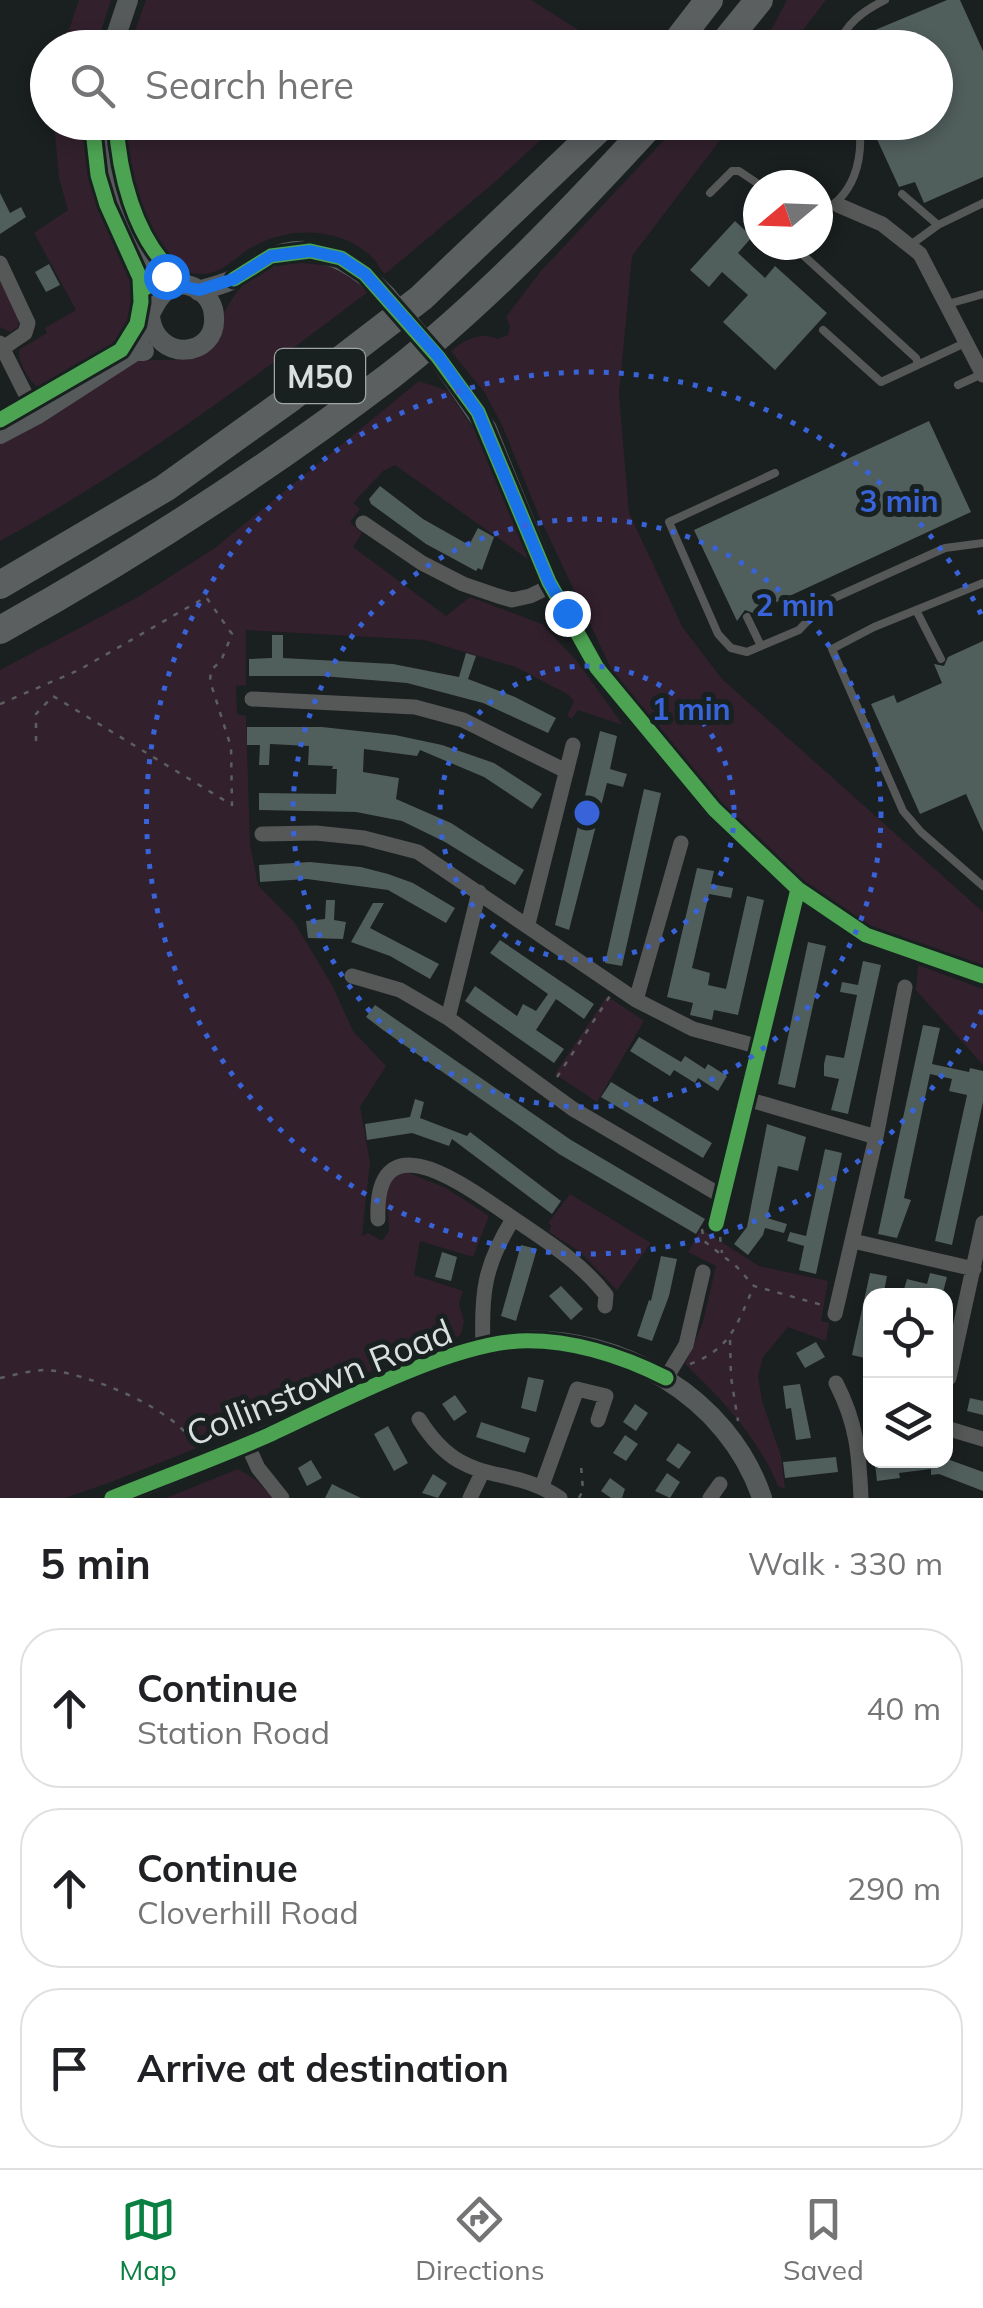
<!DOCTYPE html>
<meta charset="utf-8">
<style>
:root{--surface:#fff;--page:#f2f2f2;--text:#202124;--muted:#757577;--line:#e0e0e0;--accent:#0b8043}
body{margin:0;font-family:Mulish,sans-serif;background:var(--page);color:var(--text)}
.controls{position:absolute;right:30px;bottom:30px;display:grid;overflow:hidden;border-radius:20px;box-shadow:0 5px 15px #0003}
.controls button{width:90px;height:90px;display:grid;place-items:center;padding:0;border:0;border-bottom:2px solid var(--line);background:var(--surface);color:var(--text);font:50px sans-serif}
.compass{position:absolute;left:743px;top:170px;width:90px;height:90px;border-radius:50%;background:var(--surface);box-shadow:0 5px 15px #0003;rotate:251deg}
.stop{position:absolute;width:30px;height:30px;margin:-22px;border:8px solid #1a73e8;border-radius:50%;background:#fff}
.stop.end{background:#1a73e8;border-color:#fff;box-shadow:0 2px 10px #0008}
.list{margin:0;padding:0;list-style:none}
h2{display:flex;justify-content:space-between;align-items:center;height:130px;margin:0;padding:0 40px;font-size:42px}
h2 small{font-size:32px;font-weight:400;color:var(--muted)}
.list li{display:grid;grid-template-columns:65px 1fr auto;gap:30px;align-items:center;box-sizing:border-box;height:160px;margin:0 20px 20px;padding:0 20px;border:2px solid var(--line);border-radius:40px}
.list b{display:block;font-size:38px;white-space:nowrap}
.list p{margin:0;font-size:32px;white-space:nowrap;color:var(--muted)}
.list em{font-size:32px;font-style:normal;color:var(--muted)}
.icon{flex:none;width:55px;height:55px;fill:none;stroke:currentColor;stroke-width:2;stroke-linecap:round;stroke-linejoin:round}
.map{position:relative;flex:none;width:983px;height:1498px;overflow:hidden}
.search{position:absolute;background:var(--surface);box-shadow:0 5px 15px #0003;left:30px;right:30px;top:30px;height:110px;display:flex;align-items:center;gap:25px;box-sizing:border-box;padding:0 35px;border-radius:55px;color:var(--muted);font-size:38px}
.sheet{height:670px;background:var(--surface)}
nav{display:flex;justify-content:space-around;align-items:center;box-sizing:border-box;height:140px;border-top:2px solid var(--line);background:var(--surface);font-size:28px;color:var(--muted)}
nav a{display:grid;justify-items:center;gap:5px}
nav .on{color:var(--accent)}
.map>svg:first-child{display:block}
</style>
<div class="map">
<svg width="983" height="1498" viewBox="0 0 983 1498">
<rect width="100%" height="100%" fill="#1a1f1f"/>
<!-- green -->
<path fill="#32212d" d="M79,0H111L96,47H63Z
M146,0H531L606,47H129Z
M787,0H826L790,47H748L770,32Z
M54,123H88C91,148 93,174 102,199C115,238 162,306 121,343C104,358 61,378 40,389C30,382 16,361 20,349L47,333L45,328L76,310L34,233L68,210L59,178Z
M121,123V122L559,123L494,183L385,274C379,268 378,262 371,256C338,226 286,226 249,249C236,257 225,270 210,273C147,286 123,166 121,123Z
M680,123H733L632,256L619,394L629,513L683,628L722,679L983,912V970L868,927L802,881L723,806L615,677L539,516L502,425L485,393L451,351C464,340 481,331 497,339L508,335L510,326L506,317L540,272Z
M294,262L339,267L369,291C250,381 131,470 0,541V440L135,362C156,357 188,365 205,352C212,346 216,333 219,324C237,285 250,271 294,262Z
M0,281L19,315L18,327L10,332L0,327Z
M419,381L448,391L481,440L529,560L395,465L383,471L353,503L360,509L350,522L362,533L353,547L446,616L470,597L542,624L576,660L623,725L578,710L572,719L567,716L574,702L569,695L516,667L424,640L246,630V685L236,686L237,714L246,716L250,844L258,885L294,922L333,987L353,1031L386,1066L360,1107L370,1162L362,1236L368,1233L382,1241L389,1231L388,1210L383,1207L386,1184L404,1171L446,1188L489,1216L473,1257L420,1241L414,1275L463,1291L459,1304L464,1321L461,1334L451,1342L380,1367L230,1435L111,1482L65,1498H0V670L138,597L215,548Z
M918,965L983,989V1065L916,990Z
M607,996L644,1021L597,1102L555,1074Z
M570,1194L651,1243L617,1290L579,1251L549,1232L551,1225L548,1223Z
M701,1229L759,1266L828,1281L821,1321L829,1323L826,1341L788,1327L763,1357L758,1376L762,1401L781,1456L785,1489L778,1486C759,1439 722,1399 685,1364L703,1322L716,1266L688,1252Z
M238,1469L256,1480L273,1498H166Z"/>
<!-- building -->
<path fill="#505e5c" d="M947,0H960L983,51V177L924,203L915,182L899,187L869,122H936V48H854L851,40Z
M0,193L10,213L21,207L26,217L0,234Z
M735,221L752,237L738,253L765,278L775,266L827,313L775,370L723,322L748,295L722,272L709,287L690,270Z
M49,264L60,285L46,292L35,272Z
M929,421L971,512L753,613L745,610L737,621L694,530Z
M380,486L423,519L469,545L478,528L494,537L482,570L478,568L476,571L426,544L371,504L369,499Z
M272,635H283V658L393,664L459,677L466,653L476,656L468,679L515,697L556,718L548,733L483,703L407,683L322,676H249V659L272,658Z
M983,641V832L966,794L920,814L871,704L894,695L897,703L942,683L934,664L944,666L948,657Z
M247,727H322L395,735L442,745L494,763L542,794L532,809L484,777L420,750L417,756L364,749L363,772L399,778L396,799L451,823L524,870L515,885L445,842L402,821L356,812L259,810V793L336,794L337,769H332L333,766L308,765L309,746L270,744L269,765H259L260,745H247Z
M600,731L617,736L610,769L627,774L623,787L607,783L569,930L555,925Z
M644,789L661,793L622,966L605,963Z
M310,862L361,867L388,874L413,883L455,908L446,923L388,890L307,879L260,882L259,865Z
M697,868L714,871L711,884L733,888L731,898L709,894L692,968L710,973L708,985L726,989L747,896L764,900L738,1015L714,1010L712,1020L690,1015L693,1003L667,997Z
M326,900H335L334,920L346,922L343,939L308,938L306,921L325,919Z
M373,903H384L370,928L439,964L430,979L390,956L351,942Z
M500,940L594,1004L584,1019L556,999L536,1030L564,1049L554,1063L465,1001L475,986L517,1016L523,1004L536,1011L548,994L490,953Z
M808,942L826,946L795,1088L778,1084Z
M863,961L881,965L848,1114L831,1110L839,1079L824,1076V1064L826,1055L844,1058L857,995L840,992L842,982L858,985Z
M375,1005L571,1140L705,1219L696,1234L559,1154L383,1030L366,1017Z
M923,1025L940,1028L932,1064L969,1072L970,1068L983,1071V1102L952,1245L935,1241L967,1095L949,1091L952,1079L930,1074L904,1198L911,1200L897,1238L878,1234Z
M639,1037L681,1062L685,1056L705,1069L708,1064L727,1076L718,1091L698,1078L695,1083L674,1070L670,1076L630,1051Z
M611,1082L712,1143L703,1158L601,1097Z
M415,1099L424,1102L420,1118L467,1136L470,1132L561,1201L552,1214L452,1139L449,1146L412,1133L367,1140L365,1124L410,1117Z
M767,1124L806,1137L798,1171L778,1166L767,1218L787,1224L784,1233L765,1228L763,1235L748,1255L734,1244L747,1227Z
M825,1149L842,1153L816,1274L799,1270L804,1246L787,1241L790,1232L806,1236Z
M521,1245L537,1249L516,1321L501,1316Z
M442,1252L457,1257L451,1281L435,1277Z
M661,1256L677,1259L669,1296L652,1341L637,1336L649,1300L651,1301Z
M870,1273L887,1276L883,1296H870L869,1359L852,1355Z
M930,1273L947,1277L942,1296H902L907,1279L927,1284Z
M561,1286L583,1309L571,1320L549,1296Z
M816,1342L825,1357L805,1368L796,1353Z
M528,1377L544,1380L536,1412L521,1408Z
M800,1384L811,1438L796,1440L791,1408L786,1409L783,1386Z
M455,1395L467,1412L454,1421L442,1404Z
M970,1398L983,1401V1415L967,1411Z
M635,1404L648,1413L636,1431L623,1422Z
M481,1422L530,1438L525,1453L476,1437Z
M388,1426L408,1463L394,1471L374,1434Z
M625,1435L638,1444L626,1461L613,1453Z
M678,1443L691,1452L679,1469L666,1460Z
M836,1457L838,1472L785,1478L783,1462Z
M311,1460L322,1478L307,1486L298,1468Z
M902,1460H950L983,1472V1491L939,1474L931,1475V1469L899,1473L900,1478L877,1481L875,1464Z
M667,1473L680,1482L670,1498L655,1491Z
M433,1474L447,1483L438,1498L422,1493Z
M610,1478L625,1489L622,1498H611L601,1491Z
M332,1484L342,1489L361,1498H325Z"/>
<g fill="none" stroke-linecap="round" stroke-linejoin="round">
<!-- path -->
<path stroke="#5c5f5f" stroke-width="2.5" stroke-dasharray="5 8" stroke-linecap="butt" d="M0,704L79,670L206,597L232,634L221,661L211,670L210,681L231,747L232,805L53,696L36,714V747
M557,1077L610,996
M702,1229L704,1241L737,1267L754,1286L822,1305
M720,1237L722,1253
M730,1340L731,1377L738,1421
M690,1364C731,1349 737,1324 754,1286
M0,1378C15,1375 31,1370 46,1370C85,1372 180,1410 195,1447
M579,1498L583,1490L581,1466"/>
<!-- lane -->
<path stroke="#565757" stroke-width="8" d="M837,48C845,24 863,11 885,0
M710,193L732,171H739L760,185
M902,194L938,225
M818,214C854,197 864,161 859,122
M792,245L916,358L918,364
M909,246L938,225L983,203
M948,304L983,294
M823,330L881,382L967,342
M958,385L982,374
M775,473L669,522L718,634L731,648L747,652L799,630L825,602L945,548L983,543
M983,583L874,627L832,649L903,811L921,832L983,886
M917,612L941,659
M747,617L761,646"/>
<!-- street -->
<path stroke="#565757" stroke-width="15" d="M838,205L882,224L920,254L983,375
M0,263L28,323L25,333L3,348
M0,343L36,415
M363,523L422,563L463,584L498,596L512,600L530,596L551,586
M252,699L415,707L463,720L566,771
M262,834L316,833L364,838L418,852L636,1000L693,1029L760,1047
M528,924L573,745
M352,976L400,990L448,1018L573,1109L720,1195
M636,1000L681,843
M448,1018L479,892
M747,1099L876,1137
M378,1219C374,1118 464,1185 504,1212C541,1238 578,1259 606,1295L605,1306
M716,1224L798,889
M853,1241L974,1269
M835,1314L876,1137L905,987
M483,1347C481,1293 484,1266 513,1219
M666,1378L686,1345L703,1272
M949,1378L983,1223
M836,1383C857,1424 859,1453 861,1498
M419,1419C464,1491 504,1461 560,1498
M946,1428L983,1439
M247,1444L258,1468L282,1498
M542,1486L577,1389L606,1396L598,1420
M470,1498L482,1473
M710,1498L720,1484"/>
<!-- secondary -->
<path stroke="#565a5a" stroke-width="20" d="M112,48L128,0
M104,122L115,190L123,216L146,261L150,286L156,299
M199,291C211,287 225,284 236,278C247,272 257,263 269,258C315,238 355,263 386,295
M135,351C146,327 159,266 199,290C208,296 214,306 214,317C217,358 156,363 150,317
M438,357L487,429L549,582L597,668L714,809L798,889L866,935L983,976
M0,434L36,415L135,351H144
M112,1498C169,1476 226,1454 282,1429C349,1398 443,1347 517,1341C620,1334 729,1398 762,1498"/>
<!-- highway -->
<path stroke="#5b5f5f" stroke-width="28" d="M672,48L709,0
M720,48L759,0
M0,585L165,488L292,397L421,298L606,122
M0,630C135,555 266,470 390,376C483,304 573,209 653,122"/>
<!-- secondary-bridge -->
<path stroke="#565a5a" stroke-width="20" d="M386,295L438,357"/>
<!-- cycleway casing -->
<g stroke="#182120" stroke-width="21">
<path id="cycleway" d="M116,122C119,174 134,234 171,271L142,290
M234,279L271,256L310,251L341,258L365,274L438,357L478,412L549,582L597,668L714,809L798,889L866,935L983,976
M0,420L121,350L137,324L141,302L140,278L107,205L98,175L92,122
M716,1224L798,889
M112,1498C164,1477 217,1458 269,1435C336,1404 447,1345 519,1341C571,1339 620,1355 666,1378"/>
</g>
<!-- cycleway -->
<use href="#cycleway" stroke="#4ca352" stroke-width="15"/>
</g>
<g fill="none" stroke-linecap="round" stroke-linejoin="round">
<!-- route -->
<path stroke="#1a73e8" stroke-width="12" d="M166,276L181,286L199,290L234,279L271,256L310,251L341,258L365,274L438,356L478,412L549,582L567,613"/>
</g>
<!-- distance rings -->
<g fill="none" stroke="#3964d9" stroke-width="5" stroke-dasharray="5 10">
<circle cx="587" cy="813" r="147"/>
<circle cx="587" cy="813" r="294"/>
<path d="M982 1010A441 441 0 1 1 982 616"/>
</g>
<g text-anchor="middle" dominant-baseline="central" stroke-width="10" stroke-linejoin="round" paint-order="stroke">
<!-- shield labels -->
<rect fill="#182120" stroke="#9fa6a5" stroke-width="2.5" x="275" y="349" width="90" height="54" rx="8"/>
<g font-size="32" font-weight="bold" fill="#d9dfde">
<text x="320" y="376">M50</text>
</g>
<!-- street labels -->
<g font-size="35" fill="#d9dfde" stroke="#182120">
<text transform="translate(319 1382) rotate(-22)">Collinstown Road</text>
</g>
</g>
<circle cx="587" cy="813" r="15" fill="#3964d9" stroke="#182120" stroke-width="5"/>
<g font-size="30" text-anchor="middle" font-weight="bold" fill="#3964d9" stroke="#182120" stroke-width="10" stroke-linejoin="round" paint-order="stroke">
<text x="899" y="512">3 min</text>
<text x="795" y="616">2 min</text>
<text x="691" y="720">1 min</text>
</g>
</svg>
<div class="controls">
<button><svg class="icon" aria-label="locate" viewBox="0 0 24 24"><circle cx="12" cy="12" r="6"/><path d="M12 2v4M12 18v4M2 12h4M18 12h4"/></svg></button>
<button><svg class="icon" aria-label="layers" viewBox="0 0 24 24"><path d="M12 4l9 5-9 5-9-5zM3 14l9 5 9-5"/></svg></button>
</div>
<svg class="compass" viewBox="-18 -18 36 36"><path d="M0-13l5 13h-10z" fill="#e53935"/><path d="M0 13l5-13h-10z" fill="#757577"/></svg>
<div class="stop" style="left:166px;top:276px"></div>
<div class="stop end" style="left:567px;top:613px"></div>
<div class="search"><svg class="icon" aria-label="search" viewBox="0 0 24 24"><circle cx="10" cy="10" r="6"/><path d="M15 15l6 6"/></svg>Search here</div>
</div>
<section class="sheet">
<h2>5 min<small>Walk · 330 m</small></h2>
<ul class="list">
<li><svg class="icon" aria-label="ahead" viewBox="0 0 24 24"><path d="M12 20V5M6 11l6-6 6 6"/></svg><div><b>Continue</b><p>Station Road</p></div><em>40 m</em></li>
<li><svg class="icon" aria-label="ahead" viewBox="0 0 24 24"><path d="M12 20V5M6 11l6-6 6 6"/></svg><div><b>Continue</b><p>Cloverhill Road</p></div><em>290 m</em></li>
<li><svg class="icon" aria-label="arrive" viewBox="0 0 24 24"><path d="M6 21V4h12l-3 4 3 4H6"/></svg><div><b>Arrive at destination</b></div></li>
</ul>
</section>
<nav>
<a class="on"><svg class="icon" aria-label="map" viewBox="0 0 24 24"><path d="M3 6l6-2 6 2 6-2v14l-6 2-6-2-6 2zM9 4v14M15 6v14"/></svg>Map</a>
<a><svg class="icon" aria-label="directions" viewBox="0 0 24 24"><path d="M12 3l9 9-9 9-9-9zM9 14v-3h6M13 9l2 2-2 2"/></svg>Directions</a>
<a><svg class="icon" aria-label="saved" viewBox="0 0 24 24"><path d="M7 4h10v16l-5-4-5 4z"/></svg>Saved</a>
</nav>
